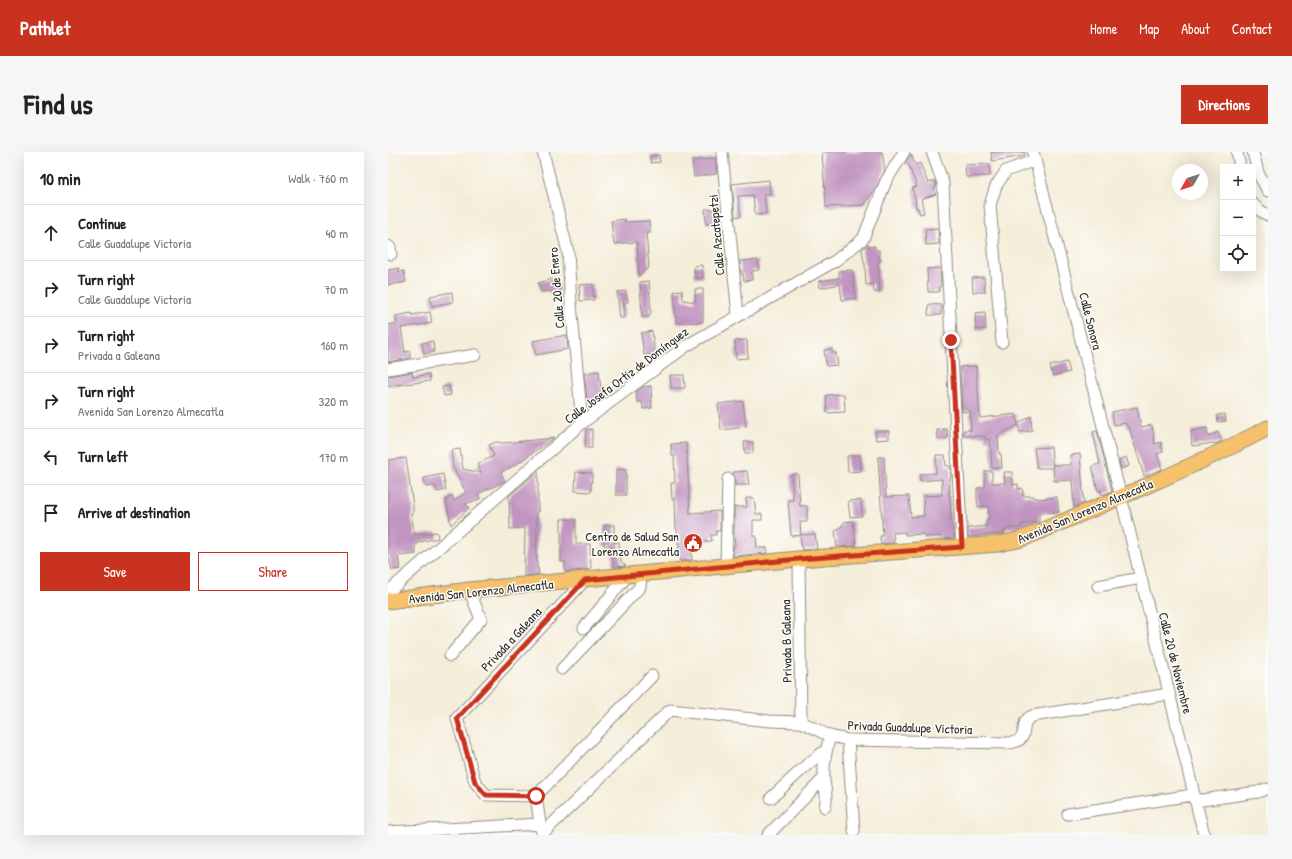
<!DOCTYPE html>
<meta charset="utf-8">
<style>
:root{--surface:#fff;--page:#f6f6f6;--text:#222;--muted:#767676;--line:#e0e0e0;--accent:#c8321e}
body{margin:0;font-family:"Patrick Hand",sans-serif;background:var(--page);color:var(--text)}
.controls{position:absolute;right:12px;top:12px;display:grid;overflow:hidden;border-radius:0px;box-shadow:0 4px 16px #0002}
.controls button{width:36px;height:36px;display:grid;place-items:center;padding:0;border:0;border-bottom:1px solid var(--line);background:var(--surface);color:var(--text);font:20px sans-serif}
.compass{position:absolute;left:784px;top:12px;width:36px;height:36px;border-radius:50%;background:var(--surface);box-shadow:0 4px 16px #0002;rotate:231deg}
.stop{position:absolute;width:12px;height:12px;margin:-9px;border:3px solid #c8321e;border-radius:50%;background:#fff}
.stop.end{background:#c8321e;border-color:#fff;box-shadow:0 1px 4px #0008}
.list{margin:0;padding:0;list-style:none}
h2{display:flex;justify-content:space-between;align-items:center;height:52px;margin:0;padding:0 16px;font-size:17px}
h2 small{font-size:13px;font-weight:400;color:var(--muted)}
.list li{display:grid;grid-template-columns:26px 1fr auto;gap:12px;align-items:center;box-sizing:border-box;height:56px;padding:0 16px;border-top:1px solid var(--line)}
.list b{display:block;font-size:15px;white-space:nowrap}
.list p{margin:0;font-size:13px;white-space:nowrap;color:var(--muted)}
.list em{font-size:13px;font-style:normal;color:var(--muted)}
.actions{display:flex;gap:8px;padding:12px 16px}
.actions a{flex:1;padding:9px 0;border:1px solid var(--accent);border-radius:0px;text-align:center;font-size:14px;color:var(--accent)}
.actions .main{background:var(--accent);color:#fff}
.icon{flex:none;width:22px;height:22px;fill:none;stroke:currentColor;stroke-width:2;stroke-linecap:round;stroke-linejoin:round}
.map{position:relative;flex:none;width:880px;height:683px;overflow:hidden;border-radius:0px}
header{display:flex;align-items:center;gap:24px;box-sizing:border-box;height:56px;padding:0 20px;background:var(--accent);color:#fff}
header strong{font-size:19px}
nav{display:flex;gap:22px;margin-inline-start:auto;font-size:14px}
.intro{display:flex;align-items:center;justify-content:space-between;box-sizing:border-box;height:96px;padding:0 24px}
h1{margin:0;font-size:28px}
.button{padding:10px 18px;border-radius:0px;background:var(--accent);color:#fff;font-size:14px;font-weight:700}
main{display:flex;gap:24px;padding:0 24px}
aside{flex:1;background:var(--surface);border-radius:0px;box-shadow:0 4px 16px #0002}
.map>svg:first-child{display:block}
</style>
<header>
<strong>Pathlet</strong>
<nav><a>Home</a><a>Map</a><a>About</a><a>Contact</a></nav>
</header>
<div class="intro"><h1>Find us</h1><a class="button">Directions</a></div>
<main>
<aside>
<h2>10 min<small>Walk · 760 m</small></h2>
<ul class="list">
<li><svg class="icon" aria-label="ahead" viewBox="0 0 24 24"><path d="M12 20V5M6 11l6-6 6 6"/></svg><div><b>Continue</b><p>Calle Guadalupe Victoria</p></div><em>40 m</em></li>
<li><svg class="icon" aria-label="right" viewBox="0 0 24 24"><path d="M7 20v-9h11M14 6l5 5-5 5"/></svg><div><b>Turn right</b><p>Calle Guadalupe Victoria</p></div><em>70 m</em></li>
<li><svg class="icon" aria-label="right" viewBox="0 0 24 24"><path d="M7 20v-9h11M14 6l5 5-5 5"/></svg><div><b>Turn right</b><p>Privada a Galeana</p></div><em>160 m</em></li>
<li><svg class="icon" aria-label="right" viewBox="0 0 24 24"><path d="M7 20v-9h11M14 6l5 5-5 5"/></svg><div><b>Turn right</b><p>Avenida San Lorenzo Almecatla</p></div><em>320 m</em></li>
<li><svg class="icon" aria-label="left" viewBox="0 0 24 24"><path d="M17 20v-9H6M10 6l-5 5 5 5"/></svg><div><b>Turn left</b></div><em>170 m</em></li>
<li><svg class="icon" aria-label="arrive" viewBox="0 0 24 24"><path d="M6 21V4h12l-3 4 3 4H6"/></svg><div><b>Arrive at destination</b></div></li>
</ul>
<div class="actions"><a class="main">Save</a><a>Share</a></div>
</aside>
<div class="map">
<svg width="880" height="683" viewBox="0 0 880 683">
<rect width="100%" height="100%" fill="#fdfcf7"/>
<filter id="ink" filterUnits="userSpaceOnUse"><feTurbulence type="fractalNoise" baseFrequency=".025" numOctaves="2"/><feDisplacementMap in="SourceGraphic" scale="8" xChannelSelector="R" yChannelSelector="G"/><feConvolveMatrix kernelMatrix="1 2 1 2 8 2 1 2 1" color-interpolation-filters="sRGB"/></filter>
<filter id="wash" filterUnits="userSpaceOnUse"><feTurbulence type="fractalNoise" baseFrequency=".012" numOctaves="4" result="noise"/><feDisplacementMap in="SourceGraphic" scale="16" xChannelSelector="R" yChannelSelector="G"/><feGaussianBlur stdDeviation="0.9" result="paint"/><feColorMatrix in="noise" values="0 0 0 0 0 0 0 0 0 0 0 0 0 0 0 0 0 1.4 0 .05"/><feComposite in="paint" operator="in"/></filter>
<g filter="url(#wash)">
<rect width="100%" height="100%" fill="#f4edd9"/>
<g id="blocks">
<!-- building -->
<path fill="#c195c1" d="M434,0H494L497,18L488,36L476,53L438,55Z
M603,0H636L637,4L604,9Z
M523,2L527,13L532,11L540,31L547,29L548,32V35L546,36L548,42L533,47L536,61L532,62L530,56H528L527,50H528L524,36L529,35L520,12H518L517,11Z
M271,3L272,10L263,11L262,4Z
M328,6V22L306,25L304,9Z
M601,12L602,24L578,25L577,13Z
M381,28L382,42H376L378,62L367,63L365,43L350,44L353,64L347,65L344,32Z
M317,57H333L334,72H318Z
M237,67V70L261,69L262,81H258L261,115L251,124L249,90L226,92L223,69Z
M550,76L551,92L538,93L537,77Z
M480,92V95L487,94V98H491L492,110H490L492,140H486L485,132L478,133L477,111H476L474,97Z
M370,108L371,118L364,119V128L356,129L355,122H353L352,109Z
M314,113L315,126H307L306,114Z
M11,116V120L16,119L18,130L0,133V118Z
M552,116L553,134L551,135V140H540L539,117Z
M464,118L468,146L454,148L452,132L432,136L431,129L451,126V119Z
M596,125L597,140H585L584,126Z
M164,127L166,131L170,130L172,136L170,144L165,145L163,139L153,140L150,131Z
M261,129L263,161L261,165H254L252,130Z
M205,132L206,148L192,149L191,133Z
M307,137H315V170L288,171L286,139L294,138L295,148L307,150Z
M238,139L240,150L236,151V166H232L229,140Z
M64,140L65,150L44,154L42,144Z
M541,152L554,153L553,163H540Z
M42,160L44,171L13,176L17,200L22,199V206L0,210V173L9,171L7,164L23,161L24,163Z
M597,160L598,177L588,178L587,161Z
M264,179L267,202L256,203L253,181Z
M179,183L180,197L148,203L145,189Z
M359,188L360,206L348,207L347,189Z
M45,189L46,200L36,202L34,191Z
M444,197V201H448L450,213L438,214L436,198Z
M679,210L682,220L665,224L662,214Z
M588,214L592,266L628,262L630,273L610,283L611,302H613L614,316H604L602,288L597,287V284H576V278H583L582,259L574,260L572,215Z
M211,219L214,247L199,249L196,221L202,222V220Z
M24,220L25,225L41,222L42,229L0,234V224Z
M282,223H296L297,236H283Z
M61,234L63,243L56,244L54,235Z
M263,234L264,256L255,257L254,250H249L248,240L255,235Z
M456,242L457,260L439,261L438,243Z
M355,249L358,275L333,278L330,252Z
M749,255L753,275L764,273L767,292L773,290L775,300L769,302L774,317L756,324L741,275H739L738,271L726,273L724,260Z
M837,262L838,269L830,270L829,263Z
M643,264L644,279L631,280V271Z
M819,276L820,285L830,280L834,289L827,292V291L804,294L803,279Z
M198,277H204V296H197Z
M559,277L560,286L550,287L549,278Z
M487,279H501V287L488,288Z
M709,279L724,339L714,343L713,338L710,339L704,314L712,312L705,280Z
M166,286L127,313L113,320L117,329L90,342L92,347L77,352L81,356L63,373L58,348L64,343L66,349L78,340L75,335L76,334L75,335L65,315L63,298L72,297L75,317L93,321L89,312L106,304L101,293L108,290L115,291Z
M356,290H365V301H357Z
M298,291L299,304L302,361L332,359V379H328V383H323L324,389L303,391L304,408L292,409L289,377H288L287,347H284L283,331H287L286,304H284L283,292Z
M663,295L665,316H649L646,296Z
M692,302L696,351L686,355L684,328L666,329L665,313H683L682,303Z
M472,303L473,319L460,320L459,304Z
M548,303H557L558,314H562L563,326H562L561,344H562L563,370H564L566,386L553,387L552,384L536,385V382L517,383V380L505,381L506,391L493,392L492,384H495L490,305H496L498,345L521,344L523,365L536,364L535,344L554,343V327L532,329V322L548,321Z
M738,305L741,314L733,317L731,308Z
M18,306L25,354V362H23L27,383L49,380L50,386L31,390L27,394L28,402L10,404L12,417L4,418L0,403V308Z
M228,317L238,318V343H228Z
M150,319V360H148L149,381L148,403H149V416H150L151,422L136,424L137,376L122,377L121,344Z
M359,319L361,333H347V327L345,322L346,320Z
M597,319H604V331H617L616,320H624L625,333L630,332V337L634,336L635,344H646V346H650V347L669,345L671,360L651,361V370L634,372V376H619V378H616L617,381L580,385V376L599,374V367H601L600,354L590,355L589,347V336L597,335Z
M188,320L204,321L203,340L187,339Z
M55,322L58,338L49,340L47,334L38,335L36,326Z
M403,322H410L412,354H419V370H412L413,383L427,382L429,397L414,398L412,383L403,384L400,348H405Z
M358,346H366L368,362H374V368H365V384H368L369,396H379V401L345,404V394H347L346,381V355H359Z
M473,348L474,364L462,365L460,349Z
M173,367H188V392H202L203,417L177,420V410H173Z
M465,369L468,394L449,395L447,379L454,374L456,370Z
M216,373H226V391L231,390L233,410L238,414L226,415L224,394H216Z"/>
</g>
</g>
<g filter="url(#ink)">
<use href="#blocks" fill-opacity="0" stroke="#908c82" stroke-width="1"/>
<g fill="none" stroke-linecap="round" stroke-linejoin="round">
<!-- minor casing -->
<g stroke="#908c82" stroke-width="13">
<path id="minor" d="M155,0L180,100L183,152L194,271
M334,0L350,164
M544,0L555,31L574,395
M645,0L733,345L816,683
M849,0L852,15
M865,0L870,21L880,39
M865,52L871,58L880,63
M0,94L2,96L3,102
M614,190L602,53L608,34L618,19L647,8
M0,217L87,203
M411,407L413,570
M338,414L340,327
M710,434L753,426
M0,440L194,271L298,194L447,109L475,87L498,29L516,0
M196,476L239,424
M62,504L93,467L81,438
M174,517L252,435L253,423
M460,588L466,679
M148,644L98,643L87,630L69,566L197,428
M148,644L264,524
M148,644L153,678
M383,646L421,611L437,599
M807,649L870,640L878,637
M437,655C440,646 437,638 436,628C435,613 438,598 442,584
M680,662L805,643
M0,680L152,672
M154,682L282,558L382,569L413,570L442,584L460,588L620,591C646,589 628,571 644,564L781,542
M380,683L436,626"/>
</g>
<!-- major casing -->
<g stroke="#908c82" stroke-width="17">
<path id="major" d="M0,449L81,438L411,407L610,392L630,388L641,384C722,350 803,316 880,276"/>
</g>
<!-- minor -->
<use href="#minor" stroke="#fff" stroke-width="11"/>
<!-- major -->
<use href="#major" stroke="#f5c16b" stroke-width="15"/>
</g>
</g>
<g fill="none" stroke-linecap="round" stroke-linejoin="round" filter="url(#ink)">
<!-- route -->
<path stroke="#c8321e" stroke-width="5" d="M148,644L98,643L87,630L69,566L197,428L411,407L574,395L563,188"/>
</g>
<!-- icons -->
<defs>
<g id="civic-disc" transform="scale(1)"><circle r="9.5" fill="#c8321e" stroke="#fdfcf7"/><path d="M-.6-6.5H3V-4.5H.6V-3L4-1V1h2V6H-6V1h2V-1L-.6-3ZM-1.2 2.5V6h2.4V2.5Z" fill="#fff"/></g>
</defs>
<g fill-rule="evenodd">
<use href="#civic-disc" x="305" y="391"/>
</g>
<g text-anchor="middle" dominant-baseline="central" stroke-width="3" stroke-linejoin="round" paint-order="stroke">
<!-- street labels -->
<g font-size="13" fill="#2b2b2b" stroke="#fdfcf7">
<text transform="translate(328 83) rotate(-95)">Calle Azcatepetzi</text>
<text transform="translate(168 136) rotate(-95)">Calle 20 de Enero</text>
<text transform="translate(703 169) rotate(76)">Calle Sonora</text>
<text transform="translate(238 223) rotate(-37)">Calle Josefa Ortiz de Domínguez</text>
<text transform="translate(697 359) rotate(-23)">Avenida San Lorenzo Almecatla</text>
<text transform="translate(93 439) rotate(-6)">Avenida San Lorenzo Almecatla</text>
<text transform="translate(123 487) rotate(-47)">Privada a Galeana</text>
<text transform="translate(398 489) rotate(-91)">Privada B Galeana</text>
<text transform="translate(788 511) rotate(76)">Calle 20 de Noviembre</text>
<text transform="translate(522 575) rotate(2)">Privada Guadalupe Victoria</text>
</g>
<!-- poi labels -->
<g font-size="13" fill="#2b2b2b" stroke="#fdfcf7" text-anchor="end">
<text x="291" y="384">Centro de Salud San<tspan x="291" dy="15">Lorenzo Almecatla</tspan></text>
</g>
</g>
</svg>
<div class="controls">
<button>+</button>
<button>−</button>
<button><svg class="icon" aria-label="locate" viewBox="0 0 24 24"><circle cx="12" cy="12" r="6"/><path d="M12 2v4M12 18v4M2 12h4M18 12h4"/></svg></button>
</div>
<svg class="compass" viewBox="-18 -18 36 36"><path d="M0-13l5 13h-10z" fill="#e53935"/><path d="M0 13l5-13h-10z" fill="#767676"/></svg>
<div class="stop" style="left:148px;top:644px"></div>
<div class="stop end" style="left:563px;top:188px"></div>
</div>
</main>
